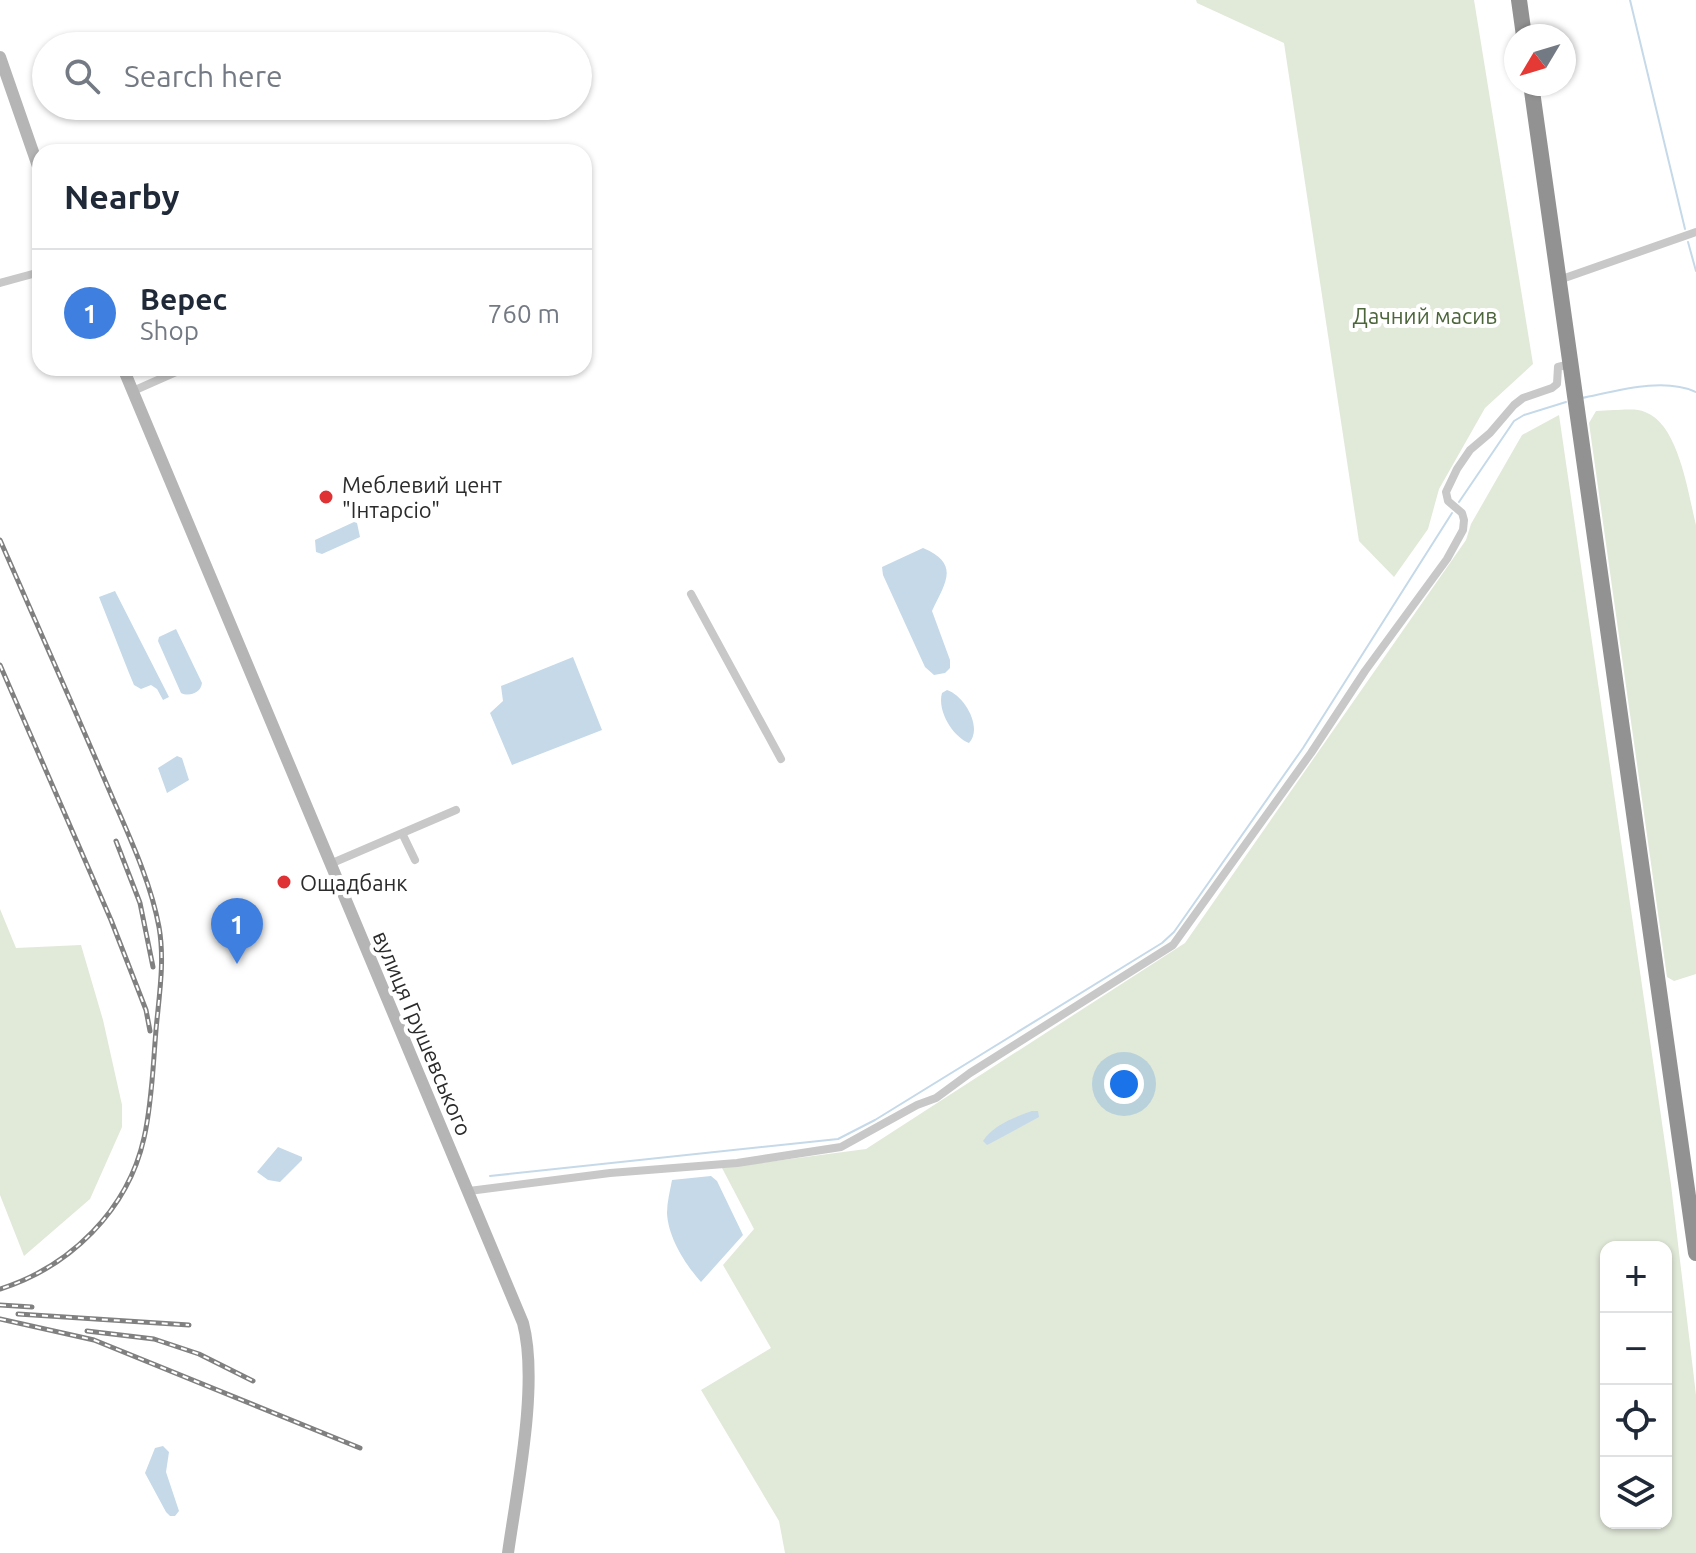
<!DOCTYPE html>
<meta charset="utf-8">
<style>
:root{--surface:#fff;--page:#f6f6f7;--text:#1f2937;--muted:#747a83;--line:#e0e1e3;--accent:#de3234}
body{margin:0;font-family:Ubuntu,sans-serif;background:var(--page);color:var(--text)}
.controls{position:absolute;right:24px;bottom:24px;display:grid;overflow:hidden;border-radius:16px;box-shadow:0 2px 6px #0004}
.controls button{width:72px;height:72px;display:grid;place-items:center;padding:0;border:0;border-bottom:2px solid var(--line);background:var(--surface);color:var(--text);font:40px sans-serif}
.compass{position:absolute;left:1504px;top:24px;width:72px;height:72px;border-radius:50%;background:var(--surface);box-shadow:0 2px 6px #0004;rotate:232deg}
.you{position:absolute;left:1124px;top:1084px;width:28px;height:28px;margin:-20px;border:6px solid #fff;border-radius:50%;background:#1a73e8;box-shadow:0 0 0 12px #1a73e833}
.badge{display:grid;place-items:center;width:52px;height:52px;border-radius:50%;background:var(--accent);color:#fff;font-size:26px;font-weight:700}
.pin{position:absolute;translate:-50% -66px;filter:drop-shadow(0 2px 4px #0008)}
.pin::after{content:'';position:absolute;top:42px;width:28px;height:24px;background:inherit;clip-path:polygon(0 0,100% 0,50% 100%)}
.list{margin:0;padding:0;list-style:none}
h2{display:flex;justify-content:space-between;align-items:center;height:104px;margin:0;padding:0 32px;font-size:34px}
h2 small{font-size:26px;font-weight:400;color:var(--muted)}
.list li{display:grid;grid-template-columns:52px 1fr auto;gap:24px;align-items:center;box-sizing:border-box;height:128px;padding:0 32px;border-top:2px solid var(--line)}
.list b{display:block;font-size:30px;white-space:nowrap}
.list p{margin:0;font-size:26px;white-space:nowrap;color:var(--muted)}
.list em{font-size:26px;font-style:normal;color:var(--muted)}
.icon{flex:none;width:44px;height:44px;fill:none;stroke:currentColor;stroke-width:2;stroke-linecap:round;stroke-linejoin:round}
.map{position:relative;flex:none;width:1696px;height:1553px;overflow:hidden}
.search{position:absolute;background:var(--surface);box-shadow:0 2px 6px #0004;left:32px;top:32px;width:560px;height:88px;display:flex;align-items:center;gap:20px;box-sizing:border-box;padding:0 28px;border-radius:44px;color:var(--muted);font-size:30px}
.panel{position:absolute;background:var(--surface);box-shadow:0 2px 6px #0004;left:32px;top:144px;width:560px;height:232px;border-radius:24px}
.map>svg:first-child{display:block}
</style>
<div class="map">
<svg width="1696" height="1553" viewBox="0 0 1696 1553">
<rect width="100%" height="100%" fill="#fff"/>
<!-- green -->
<path fill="#e1e9d9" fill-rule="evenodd" d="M1196,0H1474L1533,364L1485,408L1439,489L1428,529L1394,577L1359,541L1284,43L1197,3Z
M1614,410C1623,410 1637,408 1645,412C1679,424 1688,494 1696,525V974L1674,981L1667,977L1589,423L1596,411Z
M1559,415L1671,1185L1696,1395V1553H785L779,1521L701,1390L771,1348L723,1265L754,1229L722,1168L866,1149L1185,943L1466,540L1471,524L1522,435ZM1606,1247H1666V1523H1606Z
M0,909L16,948L81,945L103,1020L122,1105V1127L90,1199L24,1256L0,1195Z"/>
<!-- water -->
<path fill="#c5d9e9" d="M354,522L357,523L360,537L322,554L316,552L315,540Z
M923,548C961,564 945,583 932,611L950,660V668L945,673L934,675L925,667L883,575L882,567Z
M115,591L169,697L163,700L157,689L151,685L141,689L134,685L129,673L99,597Z
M176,629L202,683C201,693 189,697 181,693L158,641L159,637Z
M573,657L602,730L512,765L490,713L503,701L501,686Z
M947,690C965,696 983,728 969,743C952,736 937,710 942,693Z
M177,756L182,758L189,780L167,793L158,768Z
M1032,1111H1038L1039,1117L991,1143L987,1145L983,1141C993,1125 1015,1117 1032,1111Z
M278,1147L302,1157V1160L280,1182L268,1180L257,1172Z
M711,1176L717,1181L743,1235L701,1282C685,1264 668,1237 667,1213C667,1202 670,1191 672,1180Z
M163,1446L169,1452L166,1472L179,1511L175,1516H170L166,1512L145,1473L155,1448Z"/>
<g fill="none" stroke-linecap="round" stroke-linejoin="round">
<!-- stream -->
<path stroke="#c5d9e9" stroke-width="2" d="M1630,0L1685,229
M1688,242L1696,271
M1582,398C1617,391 1663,377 1696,392
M1459,502L1514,421L1524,415L1566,402
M490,1176L838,1139L875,1120L1162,943L1174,932L1303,748L1452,513"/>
<!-- street -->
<path stroke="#c8c8c8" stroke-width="8" d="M1559,280L1696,232
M0,283L40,272
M133,391L185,368
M691,594L781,759
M402,833L415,860
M330,864L456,810
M469,1191L610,1173L737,1163L841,1147L917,1105L936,1098L970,1073L1173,945L1311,753L1365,671L1447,559L1463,530L1464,520L1462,513L1448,501L1446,492L1457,469L1470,450L1490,433L1514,405L1523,398L1552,388L1557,384L1558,367L1570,364"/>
<!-- secondary -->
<path stroke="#b5b5b5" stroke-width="12" d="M0,57L40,172
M123,368L523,1323C539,1383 517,1489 508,1553"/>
<!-- highway -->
<path stroke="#929292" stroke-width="16" d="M1519,0L1524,36
M1531,84L1696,1253"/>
<!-- rail casing -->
<g stroke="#808080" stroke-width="5">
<path id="rail" d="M0,540C36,622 72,703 107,785C126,830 150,878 159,927C165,961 159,996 156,1030C153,1065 152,1103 144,1138C128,1210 70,1267 0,1289
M0,665L111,920L146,1010L150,1031
M116,841L140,903L153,967
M0,1305L32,1307
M18,1314L189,1325
M0,1319L94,1340L360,1448
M87,1331L154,1339L199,1354L253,1381"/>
</g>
<!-- rail -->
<use href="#rail" stroke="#fff" stroke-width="2" stroke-dasharray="6" stroke-linecap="butt"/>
</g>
<!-- markers -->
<g fill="#de3234" stroke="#fff" stroke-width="3">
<circle cx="326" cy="497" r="8"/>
<circle cx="284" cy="882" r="8"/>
</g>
<g text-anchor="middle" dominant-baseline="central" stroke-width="8" stroke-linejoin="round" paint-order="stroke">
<!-- park labels -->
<g font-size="22" fill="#4c653b" stroke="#fff">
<text x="1425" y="315">Дачний масив</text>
</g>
<!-- poi labels -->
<g font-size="22" fill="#2b2b2b" stroke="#fff" text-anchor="start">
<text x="342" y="484">Меблевий цент<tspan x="342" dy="25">"Інтарсіо"</tspan></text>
<text x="300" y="882">Ощадбанк</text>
</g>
<!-- street labels -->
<g font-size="22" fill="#2b2b2b" stroke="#fff">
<text transform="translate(423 1033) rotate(67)">вулиця Грушевського</text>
</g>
</g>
</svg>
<div class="controls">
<button>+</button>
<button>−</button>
<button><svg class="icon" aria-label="locate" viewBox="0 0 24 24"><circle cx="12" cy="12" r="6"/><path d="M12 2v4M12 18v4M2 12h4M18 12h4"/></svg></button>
<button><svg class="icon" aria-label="layers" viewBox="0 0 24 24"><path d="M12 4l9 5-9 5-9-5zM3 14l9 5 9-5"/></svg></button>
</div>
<svg class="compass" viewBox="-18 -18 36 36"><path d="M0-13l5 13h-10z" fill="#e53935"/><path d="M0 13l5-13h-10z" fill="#747a83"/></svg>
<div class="you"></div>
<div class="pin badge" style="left:237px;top:964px;background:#3f7fe0">1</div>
<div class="search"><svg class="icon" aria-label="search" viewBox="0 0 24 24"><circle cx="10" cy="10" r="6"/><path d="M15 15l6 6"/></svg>Search here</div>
<section class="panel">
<h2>Nearby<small></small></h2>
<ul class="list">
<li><span class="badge" style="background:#3f7fe0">1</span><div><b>Верес</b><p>Shop</p></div><em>760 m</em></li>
</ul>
</section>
</div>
